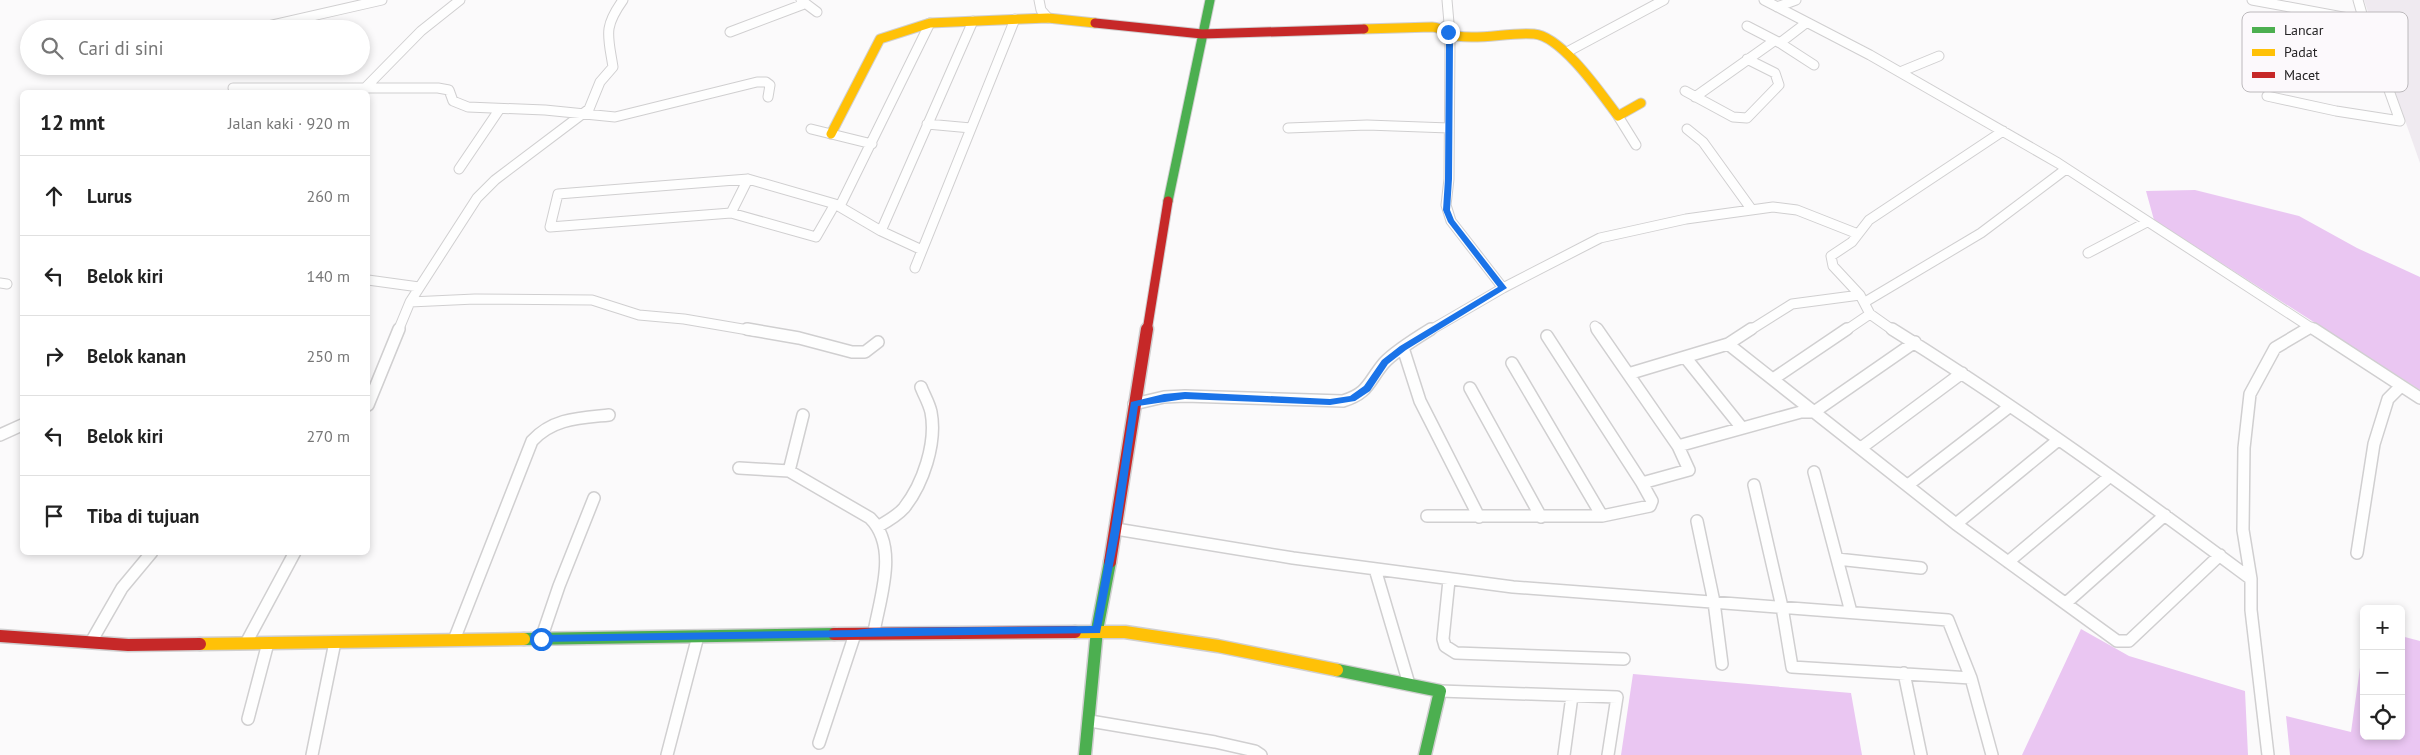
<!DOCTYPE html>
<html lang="id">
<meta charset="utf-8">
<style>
:root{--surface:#fff;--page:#f2f2f2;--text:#222;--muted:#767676;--line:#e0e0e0}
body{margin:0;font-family:"PT Sans",sans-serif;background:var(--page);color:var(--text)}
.controls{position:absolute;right:15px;bottom:15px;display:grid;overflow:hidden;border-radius:8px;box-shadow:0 2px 8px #0003}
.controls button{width:45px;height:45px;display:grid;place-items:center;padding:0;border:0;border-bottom:1px solid var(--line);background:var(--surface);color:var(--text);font:25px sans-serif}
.stop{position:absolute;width:15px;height:15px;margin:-11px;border:4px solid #1a73e8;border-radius:50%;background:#fff}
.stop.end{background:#1a73e8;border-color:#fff;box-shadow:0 1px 5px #0008}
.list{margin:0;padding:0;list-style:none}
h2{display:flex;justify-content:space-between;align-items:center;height:65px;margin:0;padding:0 20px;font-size:21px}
h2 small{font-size:16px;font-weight:400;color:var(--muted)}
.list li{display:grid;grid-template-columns:32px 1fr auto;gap:15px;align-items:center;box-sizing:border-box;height:80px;padding:0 20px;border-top:1px solid var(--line)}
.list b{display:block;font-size:19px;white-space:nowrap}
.list em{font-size:16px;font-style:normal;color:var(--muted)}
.icon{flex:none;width:28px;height:28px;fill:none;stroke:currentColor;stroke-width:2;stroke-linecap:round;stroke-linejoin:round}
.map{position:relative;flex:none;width:2420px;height:755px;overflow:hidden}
.search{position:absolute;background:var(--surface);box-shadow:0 2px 8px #0003;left:20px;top:20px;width:350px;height:55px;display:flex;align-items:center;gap:12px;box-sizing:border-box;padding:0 18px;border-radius:28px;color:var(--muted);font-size:19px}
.panel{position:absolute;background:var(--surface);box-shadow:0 2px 8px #0003;left:20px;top:90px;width:350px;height:465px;border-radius:8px}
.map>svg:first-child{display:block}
</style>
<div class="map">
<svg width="2420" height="755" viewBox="0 0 2420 755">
<rect width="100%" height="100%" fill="#fbfafb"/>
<!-- built -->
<path fill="#efeaf0" d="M2364,0H2420V163L2394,89Z"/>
<!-- forest -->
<path fill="#eac6f2" d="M2195,190L2299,216L2357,248L2420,277V390L2154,220L2146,191Z
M2081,629L2129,656L2245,691L2248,755H2022Z
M2401,636L2420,641V755H2290L2286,716L2351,732L2364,639V736H2401Z
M1633,674L1851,693L1862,755H1621Z"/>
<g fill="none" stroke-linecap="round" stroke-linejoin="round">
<!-- street-far1 casing -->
<g stroke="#d0cfd0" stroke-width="11">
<path id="street-far1" d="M801,0L817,12
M1039,0L1041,10L1048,18
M1764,0L1870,55L2058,163L2316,331
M2252,0L2364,21L2400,121L2336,111L2267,96
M2358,0L2364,21
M1777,7L1796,0
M1747,26L1780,43L1814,65
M1443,28L1449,23L1447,0
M255,29L382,0
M730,32L804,4
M1455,36L1451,38L1450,42L1449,179L1446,205L1451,221L1503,288
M1780,43L1806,23
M1567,52L1664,0
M1900,72L1939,56
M233,88H438L449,90L453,101L468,107L545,110L615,117L757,82H766L770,85L768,97
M364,89L421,31L460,0
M1685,91L1733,117L1747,118L1779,85L1775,73L1747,59
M1695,97L1774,41
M1618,116L1636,145
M927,124L971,128
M1288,128L1367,125L1449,128
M811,129L872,144
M1687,129L1703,142L1752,210
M459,169L499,110
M748,179L835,204L816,237L731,213L550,227L558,194Z
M835,204L881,231L922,250
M840,206L930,23
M731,213L748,179
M881,231L973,21
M2088,253L2147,222
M915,268L1015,19
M368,280L419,287
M0,283L7,284
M410,302L475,299L592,300L639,315L684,319L754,331
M1865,302L1981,233L2066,169
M1595,326L1598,331
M398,331L410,302L477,198L495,180L589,109L600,82L613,67C608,35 603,28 623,0
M1429,331L1503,288L1600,238L1686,219L1773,207L1797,210L1858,234
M1749,331L1792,304L1860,295
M1845,331L1870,314
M1894,331L1870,314L1860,295L1833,266L1831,256L1852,242L1869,220L2003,131
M2305,331L2311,327"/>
</g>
<!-- street casing -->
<g stroke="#d0cfd0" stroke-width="14">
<path id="street" d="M747,329L799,338L852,352H865L878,342
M1597,329L1678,446
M1892,329C2016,406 2134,492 2251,579
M2314,329L2420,398
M1728,344L1956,524L2117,641H2129L2220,555
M1403,348L1420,401L1479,517
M1685,357L1742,428
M1512,363L1602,516
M1628,374L1728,344L1751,329
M1773,379L1847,329
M1470,388L1541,517
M1134,404L1164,397L1185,396L1343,401C1369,393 1368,382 1384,363C1394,352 1418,337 1431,329
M368,405L399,329
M0,435L22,425
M1861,448L1962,373
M739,468L789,471L870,518C899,547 880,597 874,632
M789,471L803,415
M1814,472L1851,612
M1642,483L1689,470L1678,446L1801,412H1814L1915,342
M1754,485L1782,607L1792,667L1971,678L1992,755
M1908,485L2009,407
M1427,516H1602L1650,506L1652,501L1642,483L1547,336
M1697,521L1714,602L1722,664
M1956,524L2057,441
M879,526C888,521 897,516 904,508C923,484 937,443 931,412C929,403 924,395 921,387
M1116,529L1293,558L1513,587L1948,620L1971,678
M2357,553L2374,444L2388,399L2401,386
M1837,559L1921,568
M2008,562L2109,477
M1375,569L1409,684
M1449,580L1443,639L1445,646L1456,653L1624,659
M2066,603L2165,515
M541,639L559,586L594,498
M454,640L532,441C553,418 580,418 609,415
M91,642L122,588L152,552
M246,643L295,552
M1904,673L1921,755
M1440,691L1617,697L1608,755
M248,719L268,643
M1090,721L1215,742L1255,751L1261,755
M819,743L855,634
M312,755L335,642
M667,755L698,636
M1564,755L1572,696
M2268,755L2251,610V579L2243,530L2244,448L2250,394L2275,348L2307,329"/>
</g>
<!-- fast-far1 casing -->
<g stroke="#d0cfd0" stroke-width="11">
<path id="fast-far1" d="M1168,201L1210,0"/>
</g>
<!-- fast casing -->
<g stroke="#d0cfd0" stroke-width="15">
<path id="fast" d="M524,639L834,634
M1337,670L1440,691L1425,755
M1085,755L1097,630L1110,562"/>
</g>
<!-- slow-far1 casing -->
<g stroke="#d0cfd0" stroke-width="11">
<path id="slow-far1" d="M1364,29L1432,27C1445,28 1448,35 1457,36C1481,40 1509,32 1534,34C1562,36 1602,95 1618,116L1641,103
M831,134L880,39L930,23L1048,18L1095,23"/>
</g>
<!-- slow casing -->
<g stroke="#d0cfd0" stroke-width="15">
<path id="slow" d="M1075,632H1125L1218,646L1337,670
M200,644L524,639"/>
</g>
<!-- jam-far1 casing -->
<g stroke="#d0cfd0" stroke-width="11">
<path id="jam-far1" d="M1095,23L1202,34L1364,29
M1147,331L1168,201"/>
</g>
<!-- jam casing -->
<g stroke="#d0cfd0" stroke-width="15">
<path id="jam" d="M1110,562L1147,329
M834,634L1075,632
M0,636L128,645L200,644"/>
</g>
<!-- street-far1 -->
<use href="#street-far1" stroke="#fefefe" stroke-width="9"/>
<!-- street -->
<use href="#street" stroke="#fefefe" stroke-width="11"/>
<!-- fast-far1 -->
<use href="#fast-far1" stroke="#4caf50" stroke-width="9"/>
<!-- fast -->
<use href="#fast" stroke="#4caf50" stroke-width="12"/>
<!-- slow-far1 -->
<use href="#slow-far1" stroke="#ffc107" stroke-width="9"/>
<!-- slow -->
<use href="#slow" stroke="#ffc107" stroke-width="12"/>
<!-- jam-far1 -->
<use href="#jam-far1" stroke="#c62828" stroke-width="9"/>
<!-- jam -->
<use href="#jam" stroke="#c62828" stroke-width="12"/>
</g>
<!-- route -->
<path fill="#1a73e8" d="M1448,30L1459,36L1453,42L1452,179L1450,210L1454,220L1507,288L1406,350L1388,364L1370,391L1355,401L1330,405L1185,399L1138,406L1120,529L1100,633L538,642L537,639L541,635L855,630L874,628L1093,626L1111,529L1131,402L1164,394L1185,392L1330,399L1350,396L1364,386L1382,360L1400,346L1498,287L1448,222L1443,210L1445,179L1446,42L1451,36L1445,32Z"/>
<!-- legend -->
<rect x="2242" y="12" width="166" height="80" rx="8" fill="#fcf9fc" stroke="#bcb9bc" stroke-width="1"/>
<rect x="2252" y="27" width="23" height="6" fill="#4caf50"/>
<rect x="2252" y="49" width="23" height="7" fill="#ffc107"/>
<rect x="2252" y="72" width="23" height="6" fill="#c62828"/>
<g font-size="14" fill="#262526">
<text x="2284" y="35">Lancar</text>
<text x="2284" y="57">Padat</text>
<text x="2284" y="80">Macet</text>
</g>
</svg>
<div class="controls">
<button>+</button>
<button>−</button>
<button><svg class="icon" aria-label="locate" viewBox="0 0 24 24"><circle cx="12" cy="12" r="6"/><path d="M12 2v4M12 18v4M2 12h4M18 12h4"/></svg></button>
</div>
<div class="stop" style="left:541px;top:639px"></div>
<div class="stop end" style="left:1448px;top:32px"></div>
<div class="search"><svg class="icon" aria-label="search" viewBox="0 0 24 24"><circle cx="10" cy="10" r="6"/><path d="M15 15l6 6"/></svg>Cari di sini</div>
<section class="panel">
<h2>12 mnt<small>Jalan kaki · 920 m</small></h2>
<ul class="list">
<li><svg class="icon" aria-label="ahead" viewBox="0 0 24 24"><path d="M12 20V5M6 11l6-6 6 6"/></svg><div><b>Lurus</b></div><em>260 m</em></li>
<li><svg class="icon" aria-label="left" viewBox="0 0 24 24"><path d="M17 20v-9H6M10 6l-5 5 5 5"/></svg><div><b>Belok kiri</b></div><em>140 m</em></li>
<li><svg class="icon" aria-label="right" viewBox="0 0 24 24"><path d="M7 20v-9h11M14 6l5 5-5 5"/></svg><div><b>Belok kanan</b></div><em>250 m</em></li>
<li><svg class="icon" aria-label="left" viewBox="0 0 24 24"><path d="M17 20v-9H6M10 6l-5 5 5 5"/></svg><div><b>Belok kiri</b></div><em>270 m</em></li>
<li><svg class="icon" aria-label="arrive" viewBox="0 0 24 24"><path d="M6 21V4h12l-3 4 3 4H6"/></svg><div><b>Tiba di tujuan</b></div></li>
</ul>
</section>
</div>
